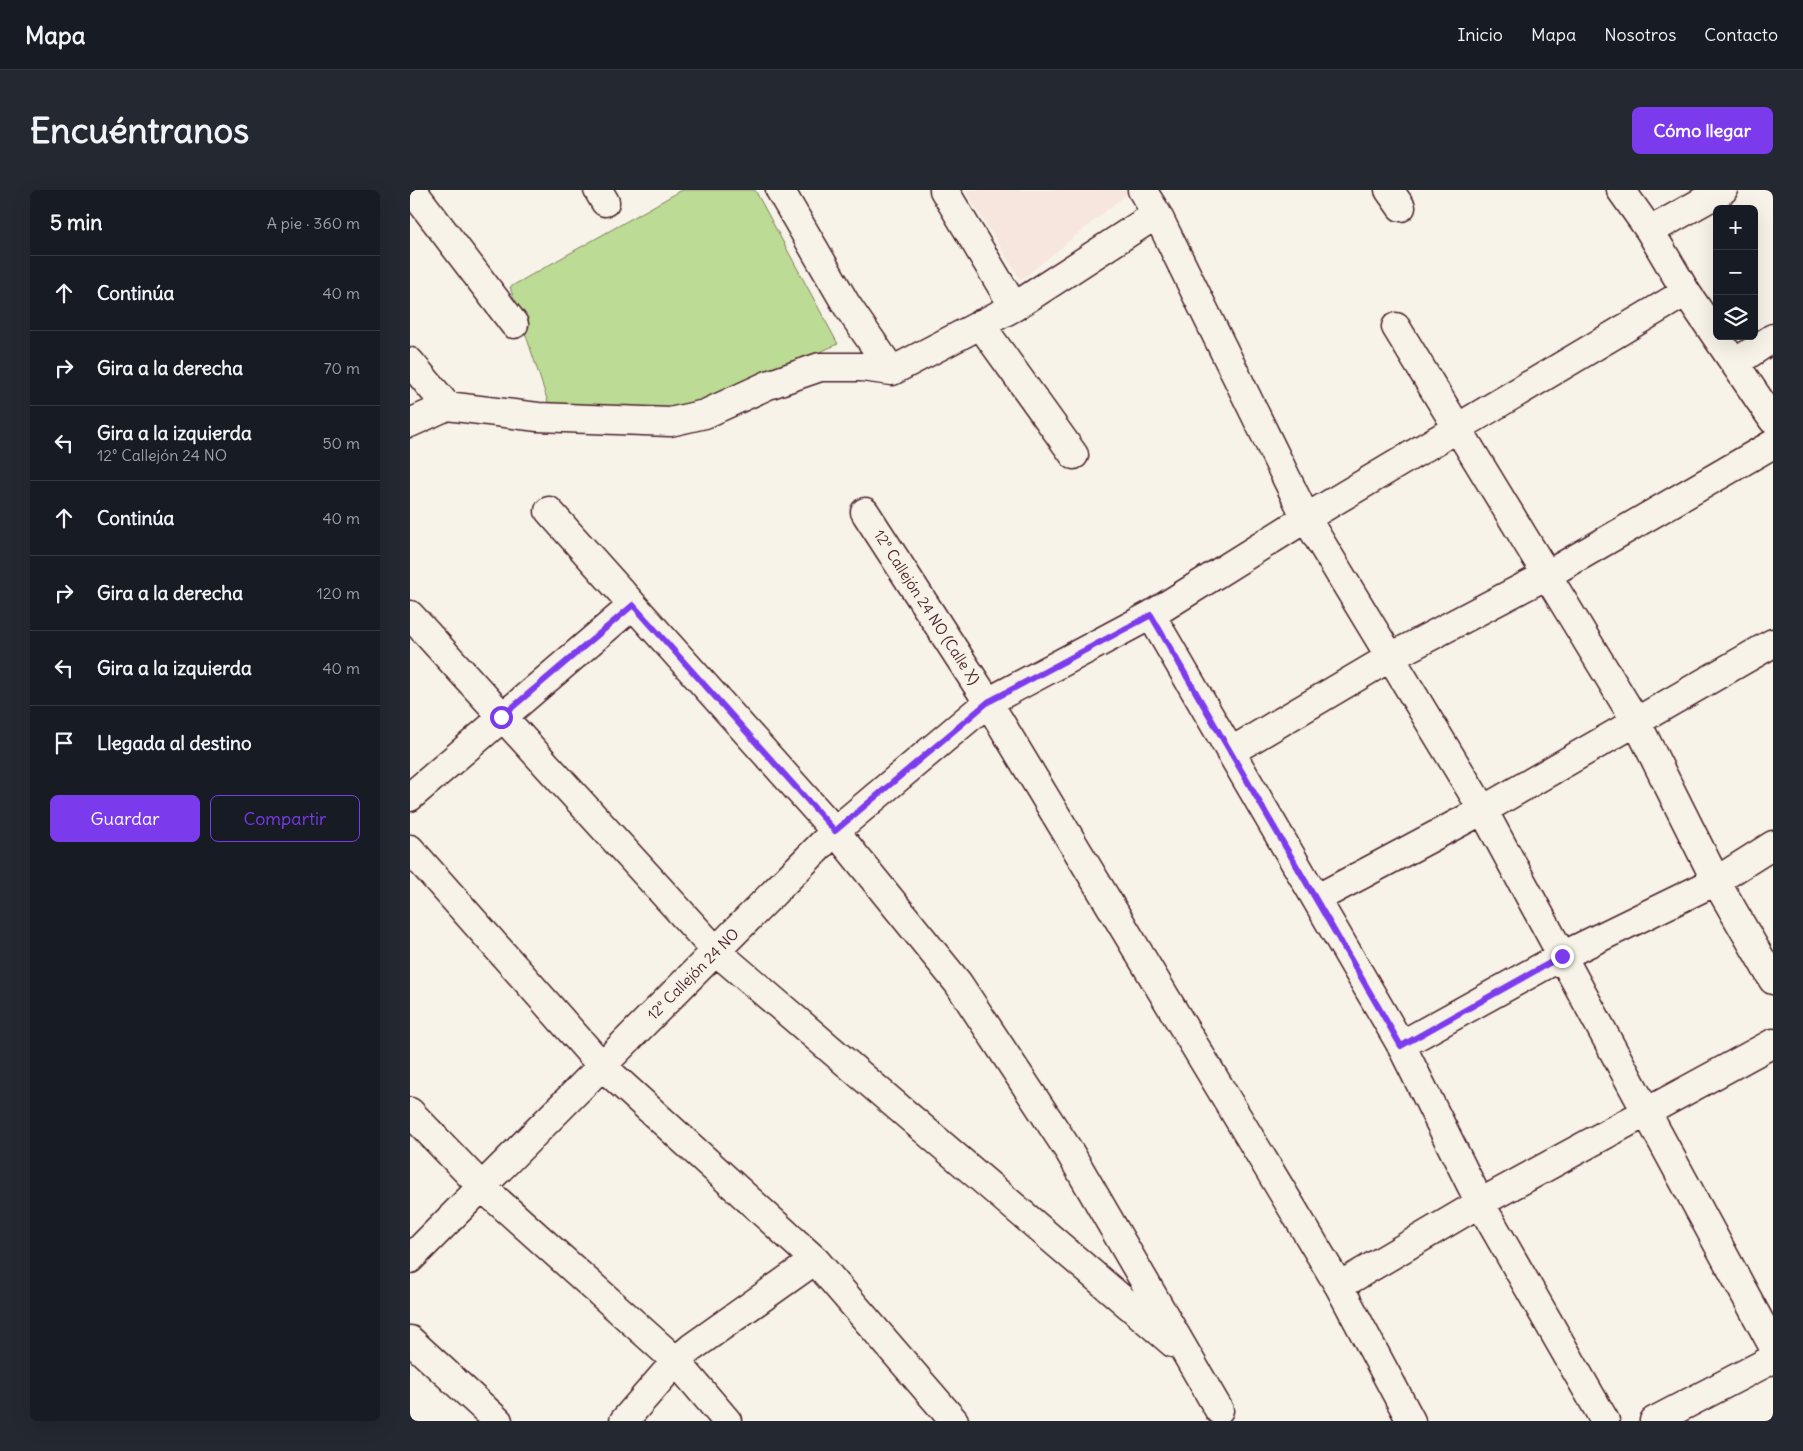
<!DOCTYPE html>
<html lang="es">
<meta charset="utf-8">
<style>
:root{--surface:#171b24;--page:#242831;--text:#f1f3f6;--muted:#9ea1a6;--line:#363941;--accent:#7c3aed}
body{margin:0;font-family:Delius,sans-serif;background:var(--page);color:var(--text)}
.controls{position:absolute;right:15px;top:15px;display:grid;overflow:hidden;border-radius:8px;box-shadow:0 5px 20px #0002}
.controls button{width:45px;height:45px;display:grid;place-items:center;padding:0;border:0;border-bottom:1px solid var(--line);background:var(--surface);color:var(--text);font:25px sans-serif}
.stop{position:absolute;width:15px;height:15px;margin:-11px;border:4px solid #7c3aed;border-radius:50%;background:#fff}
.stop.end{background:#7c3aed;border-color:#fff;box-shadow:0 1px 5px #0008}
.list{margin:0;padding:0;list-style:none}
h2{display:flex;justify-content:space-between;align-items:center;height:65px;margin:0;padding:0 20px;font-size:21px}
h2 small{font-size:16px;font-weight:400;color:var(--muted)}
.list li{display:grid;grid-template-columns:32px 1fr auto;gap:15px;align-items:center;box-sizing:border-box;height:75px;padding:0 20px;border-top:1px solid var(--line)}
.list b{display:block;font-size:19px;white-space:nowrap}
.list p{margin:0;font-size:16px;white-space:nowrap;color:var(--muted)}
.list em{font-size:16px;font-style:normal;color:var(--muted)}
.actions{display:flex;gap:10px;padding:15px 20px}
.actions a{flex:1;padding:11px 0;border:1px solid var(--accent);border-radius:8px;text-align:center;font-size:18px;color:var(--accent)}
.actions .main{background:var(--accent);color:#fff}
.icon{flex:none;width:28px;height:28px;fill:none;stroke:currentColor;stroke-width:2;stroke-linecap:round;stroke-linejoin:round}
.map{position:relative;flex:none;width:1363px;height:1231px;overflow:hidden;border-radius:8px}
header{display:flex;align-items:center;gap:30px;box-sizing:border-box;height:70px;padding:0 25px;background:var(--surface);border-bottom:1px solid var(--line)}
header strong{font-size:24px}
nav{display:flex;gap:28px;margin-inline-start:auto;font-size:18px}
.intro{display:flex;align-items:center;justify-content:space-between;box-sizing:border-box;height:120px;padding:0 30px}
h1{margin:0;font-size:35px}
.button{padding:12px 22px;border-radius:8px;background:var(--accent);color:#fff;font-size:18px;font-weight:700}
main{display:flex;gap:30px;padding:0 30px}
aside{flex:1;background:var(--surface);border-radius:8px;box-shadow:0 5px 20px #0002}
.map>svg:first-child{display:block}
</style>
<header>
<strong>Mapa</strong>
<nav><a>Inicio</a><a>Mapa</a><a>Nosotros</a><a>Contacto</a></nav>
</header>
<div class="intro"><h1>Encuéntranos</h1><a class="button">Cómo llegar</a></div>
<main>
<aside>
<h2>5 min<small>A pie · 360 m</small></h2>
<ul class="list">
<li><svg class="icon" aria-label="ahead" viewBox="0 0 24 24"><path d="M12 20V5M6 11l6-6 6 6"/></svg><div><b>Continúa</b></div><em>40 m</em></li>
<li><svg class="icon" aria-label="right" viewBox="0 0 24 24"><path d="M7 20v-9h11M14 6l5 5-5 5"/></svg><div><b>Gira a la derecha</b></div><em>70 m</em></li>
<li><svg class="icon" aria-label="left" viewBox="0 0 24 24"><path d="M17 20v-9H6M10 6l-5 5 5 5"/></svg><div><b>Gira a la izquierda</b><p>12° Callejón 24 NO</p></div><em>50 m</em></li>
<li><svg class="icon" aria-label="ahead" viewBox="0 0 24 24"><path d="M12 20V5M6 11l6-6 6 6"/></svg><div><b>Continúa</b></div><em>40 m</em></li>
<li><svg class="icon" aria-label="right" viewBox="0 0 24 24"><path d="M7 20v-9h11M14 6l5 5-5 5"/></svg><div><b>Gira a la derecha</b></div><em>120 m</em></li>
<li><svg class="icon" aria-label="left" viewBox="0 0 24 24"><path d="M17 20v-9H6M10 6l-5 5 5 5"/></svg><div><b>Gira a la izquierda</b></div><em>40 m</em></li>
<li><svg class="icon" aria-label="arrive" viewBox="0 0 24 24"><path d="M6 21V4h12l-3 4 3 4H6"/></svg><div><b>Llegada al destino</b></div></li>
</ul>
<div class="actions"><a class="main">Guardar</a><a>Compartir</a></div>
</aside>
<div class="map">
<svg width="1363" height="1231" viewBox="0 0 1363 1231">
<rect width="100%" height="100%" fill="#f7f3e8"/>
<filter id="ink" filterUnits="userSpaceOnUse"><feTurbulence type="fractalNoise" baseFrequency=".02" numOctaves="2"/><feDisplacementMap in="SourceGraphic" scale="10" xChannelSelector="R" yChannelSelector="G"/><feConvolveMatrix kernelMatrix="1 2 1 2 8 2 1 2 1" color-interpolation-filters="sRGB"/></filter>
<g filter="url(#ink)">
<!-- built -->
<path fill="#f7e6dd" d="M555,0H716L718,3L611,90Z"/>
<!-- green -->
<path fill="#bcdb94" stroke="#837d60" d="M272,0H345L428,154L268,224L139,215L100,97Z"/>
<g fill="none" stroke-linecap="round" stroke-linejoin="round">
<!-- street casing -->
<g stroke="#4a1f2b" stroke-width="31">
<path id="street" d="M2,0L104,134
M188,0L195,12
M370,0L436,114L482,181
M534,0L604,117
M732,0L747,24L896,328L1073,620L1363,1156
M979,0L991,17
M1211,0L1240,41
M1313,0L1240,41L1276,102L1363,230
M570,134L664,265
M986,137L1227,533L1306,691L1363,790
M0,172L37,216
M1325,173L1363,148
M0,233L37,216L128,227L260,232L295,224L358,195L410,177H452L482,181L604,117L747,24
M139,321L425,641L548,793L659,961L809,1220
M0,425L306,761L763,1153
M741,425L991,855L1070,1013L1195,1231
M820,562L979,468L1137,385L1363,254
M0,607L223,415
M0,659L192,876L405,1070L544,1231
M906,709L1073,620L1363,453
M991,855L1152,766L1306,691L1363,655
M0,922L72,997L266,1171L317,1231
M0,1069L425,641L578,512L455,322
M929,1096L1070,1013L1363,853
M0,1150L88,1231
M214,1231L266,1171L281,1158L405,1070
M1001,1231L929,1096L578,512L741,425L896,328L1276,102"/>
</g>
<!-- secondary casing -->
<g stroke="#4a1f2b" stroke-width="31">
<path id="secondary" d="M1244,1231L1363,1169"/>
</g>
<!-- street -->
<use href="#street" stroke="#f7f3e8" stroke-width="28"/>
<!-- secondary -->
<use href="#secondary" stroke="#f7f3e8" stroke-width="28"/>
</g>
</g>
<g fill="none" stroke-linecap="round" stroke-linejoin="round" filter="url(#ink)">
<!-- route -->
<path stroke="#7c3aed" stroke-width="6" d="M91,527L223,415L425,641L578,512L741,425L991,856L1152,766"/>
</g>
<g text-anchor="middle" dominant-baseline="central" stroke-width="5" stroke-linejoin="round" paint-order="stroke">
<!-- street labels -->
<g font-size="15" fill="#4a1f2b" stroke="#f7f3e8">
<text transform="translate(517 417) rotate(57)">12° Callejón 24 NO (Calle X)</text>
<text transform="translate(283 784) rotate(-45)">12° Callejón 24 NO</text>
</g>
</g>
</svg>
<div class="controls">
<button>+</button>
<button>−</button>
<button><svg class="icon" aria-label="layers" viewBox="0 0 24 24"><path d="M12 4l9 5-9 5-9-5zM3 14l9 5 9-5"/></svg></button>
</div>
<div class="stop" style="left:91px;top:527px"></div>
<div class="stop end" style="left:1152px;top:766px"></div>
</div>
</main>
